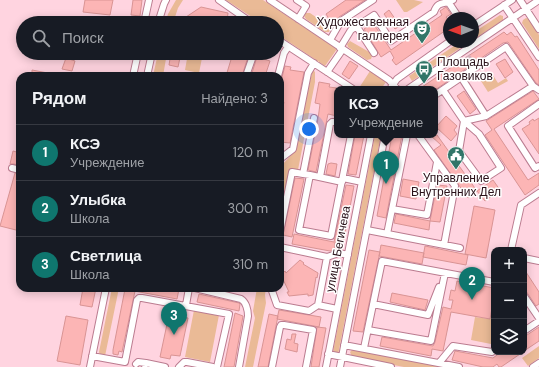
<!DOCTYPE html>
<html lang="ru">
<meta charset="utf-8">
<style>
:root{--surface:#171b24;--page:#242831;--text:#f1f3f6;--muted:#9ea1a6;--line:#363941;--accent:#0f766e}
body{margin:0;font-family:"DM Sans",sans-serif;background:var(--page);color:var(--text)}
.controls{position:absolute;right:12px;bottom:12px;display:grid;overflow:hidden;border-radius:8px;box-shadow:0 2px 10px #0003}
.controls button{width:36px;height:36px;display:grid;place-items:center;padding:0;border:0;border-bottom:1px solid var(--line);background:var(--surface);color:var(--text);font:20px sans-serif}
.compass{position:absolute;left:443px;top:12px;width:36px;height:36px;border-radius:50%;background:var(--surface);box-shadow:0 2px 10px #0003;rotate:269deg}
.you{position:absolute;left:309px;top:129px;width:14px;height:14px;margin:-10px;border:3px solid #fff;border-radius:50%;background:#1a73e8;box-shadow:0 0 0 6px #1a73e833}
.badge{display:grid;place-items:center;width:26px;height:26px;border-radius:50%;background:var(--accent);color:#fff;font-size:13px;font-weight:700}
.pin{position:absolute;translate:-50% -33px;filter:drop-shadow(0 1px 2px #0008)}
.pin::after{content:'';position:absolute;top:21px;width:14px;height:12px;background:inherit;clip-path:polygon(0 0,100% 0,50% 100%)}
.popup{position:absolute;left:334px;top:86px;width:104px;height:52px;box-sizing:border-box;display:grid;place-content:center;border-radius:8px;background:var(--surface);filter:drop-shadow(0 1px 3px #0005);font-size:13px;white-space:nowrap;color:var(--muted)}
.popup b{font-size:15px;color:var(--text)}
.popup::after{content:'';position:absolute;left:50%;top:100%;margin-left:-8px;border:8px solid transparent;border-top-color:var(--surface)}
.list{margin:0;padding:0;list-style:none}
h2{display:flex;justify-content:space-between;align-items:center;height:52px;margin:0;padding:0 16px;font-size:17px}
h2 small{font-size:13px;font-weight:400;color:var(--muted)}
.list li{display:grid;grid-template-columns:26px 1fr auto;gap:12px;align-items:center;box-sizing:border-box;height:56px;padding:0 16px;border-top:1px solid var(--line)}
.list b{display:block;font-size:15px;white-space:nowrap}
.list p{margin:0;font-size:13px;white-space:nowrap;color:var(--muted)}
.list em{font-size:13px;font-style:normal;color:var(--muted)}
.icon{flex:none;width:22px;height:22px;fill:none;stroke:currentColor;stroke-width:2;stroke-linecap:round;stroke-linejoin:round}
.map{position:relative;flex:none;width:539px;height:367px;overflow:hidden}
.search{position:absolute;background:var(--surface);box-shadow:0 2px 10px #0003;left:16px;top:16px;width:268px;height:44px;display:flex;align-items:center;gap:10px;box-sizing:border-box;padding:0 14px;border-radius:22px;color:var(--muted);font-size:15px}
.panel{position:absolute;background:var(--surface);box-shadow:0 2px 10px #0003;left:16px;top:72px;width:268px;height:220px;border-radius:12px}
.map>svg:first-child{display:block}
</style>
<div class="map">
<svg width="539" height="367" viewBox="0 0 539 367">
<rect width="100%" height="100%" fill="#ffd4e0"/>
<!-- green -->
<path fill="#eaba96" d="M176,0H183L178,8L173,23H165L168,14Z
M226,0H263L337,49L325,66L277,34V23H261Z
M396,0H414L423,2L407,12H404Z
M306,13H310L329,26L331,29L329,32H325L306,19L304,16Z
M500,15L503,16V20L473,40V33Z
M526,18L529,19L539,35V49L522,23L523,20Z
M350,41L371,53L372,56L371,59L367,60L348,47L347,44Z
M460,42H469L412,81L409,76Z
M158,53H167L163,76H153Z
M188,53H203L199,73L185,70Z
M313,70L315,72V82L298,170L289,172L280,217L281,166L296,150L310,81Z
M370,71L386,82L381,89L359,88Z
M491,72L498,83L506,78L508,81L488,92L481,81L489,76L488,74Z
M375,135H381L338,355L333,352Z
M112,288H119L105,356L100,355L99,352Z
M257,288H266L265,295L266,303L253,367H245L255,318L253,311Z
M494,297V340L491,344L471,340L475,317L490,319Z
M194,310L219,315L210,362L185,357Z
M539,346V358L528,366L522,358Z
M353,349L438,366V367H404L352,357L350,352Z"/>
<!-- building -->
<path fill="#fcb5b5" stroke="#d99494" d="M85,0H113L110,15L83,12Z
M133,0H142L140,16L131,15Z
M346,0H365L339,17L332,24L326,14Z
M201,7L228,13L227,21L203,17L194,23H177Z
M446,7L451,14L446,17L449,21V28L396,65L392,60L394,58L390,51L381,57L364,29L373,23L391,50L442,15L440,11Z
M389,10L400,26L395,29L384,14Z
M504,32L507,35L511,32L515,37L517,36L539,70V85L536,83L508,42L503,43L435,90L419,89Z
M171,53H181L178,67L169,65Z
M233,53L248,57L242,76H226Z
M257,57L270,61L265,76H251Z
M66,58L75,61L72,71L62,69Z
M505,59L513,72L505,78L496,64Z
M350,61L358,66L349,79L342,74Z
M285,66L291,67L290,70L304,72L290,143L280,142V121L284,102H280V80L282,77Z
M32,70L53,74L52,76H32Z
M319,82L330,84L329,87L337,88V116L328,114L316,172L308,170L318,119L320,104L315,103Z
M464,91L476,109L470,114L457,96Z
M533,91L539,99L494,129L528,180L539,173V185L525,195L485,135L492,130L486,121Z
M446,116L457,126L454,130L457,134L451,141L436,127Z
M539,118V154L522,129L530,124L529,122L533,119L534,121Z
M355,135H364L356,175L348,174Z
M392,135H402L386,218L377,216Z
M430,135H437L477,191L468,198L434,150L441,145Z
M13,151L20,153V165L13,164H10Z
M331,163L337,164L335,176L326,174L328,164Z
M15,173L20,174V231L0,226Z
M295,178L304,179L292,237L283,235Z
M403,179L419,182L416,199L400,196Z
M493,180L500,190L485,201L477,191Z
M346,185L354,186L343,244L335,242L334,250L330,251L292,244L294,234L334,242Z
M437,185L447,186L440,222L430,221Z
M474,206L495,210L486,258L465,254Z
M396,214L430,221L429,230L394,223Z
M381,245L424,253L422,264L379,256Z
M425,246L468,255L466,265L423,257Z
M369,250L380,252L363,332L353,331Z
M300,260L304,263L303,264L318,273L317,278L316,277L313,295L308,296V294L289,296L287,292H289L281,275L285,271L286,273Z
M524,269L539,292V304L536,306L524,288Z
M457,281L494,288V297L490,319L451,312L443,351L432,349L431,356L380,346L382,337L433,346L435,342L443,307L451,309L453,300H449L451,290L455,291Z
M83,288H96L92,307L80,305Z
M129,288H176L179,289L177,299L129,290Z
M125,289L135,291L122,352L119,351L118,355L113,354V350Z
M392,293L428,300L425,310L390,302Z
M199,294L239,303L240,304L239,311L197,302Z
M170,310L180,312L179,317L188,318L180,356L171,355L170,359L160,357Z
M279,310L321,317L319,327L277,319Z
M235,313L243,316L234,367H224Z
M269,314L278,316L268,367H258Z
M66,316L88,320L80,365L57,361Z
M317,327L326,328L319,367H311Z
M539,327V341L524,351V337Z
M292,334H296L294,343L298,344L297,352L285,349L287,339L291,340Z
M455,351L493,358L501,352H523L501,367H499L497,364L493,367H483L452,360Z"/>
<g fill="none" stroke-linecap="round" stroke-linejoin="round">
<!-- minor-tunnel -->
<path stroke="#d4adb8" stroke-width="6" stroke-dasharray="6 3" stroke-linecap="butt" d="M467,56L473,65"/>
<!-- minor casing -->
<g stroke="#bb7c90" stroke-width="8">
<path id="minor" d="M219,0L252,23
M270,0L389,80L397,89
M297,0L306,6L298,19
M520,0L539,29
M449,3L459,18
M504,5L539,57
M144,23L149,0
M158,23L164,4L166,0
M473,26L512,0
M357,27L374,53
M277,39L353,89
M330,40L341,21L373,0
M340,48L351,30L374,15L391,41L434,12C438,0 445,5 453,0
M327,72L343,49
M133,76L138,53
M147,76L152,53
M246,76L254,53
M278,76L284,53L288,47
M461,77L486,116
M390,89L397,79L449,42
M408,89L539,0
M443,90L464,121L479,134L501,168L481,181L459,151L464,121
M435,95L506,47L533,86L539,90
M539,104L508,126L535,168L539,166
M314,118L303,174L310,175L299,230L331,236L351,135
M464,121L486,116L533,86
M418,135L455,186L444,245
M280,159L293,149L308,73L314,63
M12,168L20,170
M310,175L342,182
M320,177L330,124L332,122H337
M343,178L362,182
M392,209L427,215L437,162
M367,230L460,248
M280,232L292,172L303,174
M387,234L407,135
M280,247L327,257L339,253L348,255
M511,250L521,205L539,193
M524,258L539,261
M195,288L241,299C246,302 248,310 248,316L239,367
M271,288L277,305L309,311L318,305L337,309
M524,296L539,318
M373,304L428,315L439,287
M186,305L189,288
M318,305L327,257
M368,330L431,341L445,273
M524,331L539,321
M344,345L459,367
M364,348L382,261L494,282
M328,354L391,367
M92,356L125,362L137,300L139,298H142L229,314L217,367
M146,363L165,367
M439,363L453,346L492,352L494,350
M136,364L138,362L146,363L145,365
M90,367L106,288
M179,367L184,362H187L213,367
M272,367L280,327L281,325H284L313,330L306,367
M326,367L371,135
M340,367L385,135
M533,367L539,363"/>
</g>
<!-- minor -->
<use href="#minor" stroke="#fff" stroke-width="6"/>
</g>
<!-- icons -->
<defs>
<g id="theatre-pin" transform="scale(0.9)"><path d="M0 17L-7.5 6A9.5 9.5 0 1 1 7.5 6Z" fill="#317568" stroke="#fff"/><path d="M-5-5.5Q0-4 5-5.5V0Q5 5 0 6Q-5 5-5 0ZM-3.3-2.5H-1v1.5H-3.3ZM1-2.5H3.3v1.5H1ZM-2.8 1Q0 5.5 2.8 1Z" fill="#fff"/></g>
<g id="bus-pin" transform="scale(0.9)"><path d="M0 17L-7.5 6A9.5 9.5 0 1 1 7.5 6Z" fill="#317568" stroke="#fff"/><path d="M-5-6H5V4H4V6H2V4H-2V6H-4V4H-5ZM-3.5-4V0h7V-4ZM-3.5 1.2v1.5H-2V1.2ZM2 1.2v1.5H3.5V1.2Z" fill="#fff"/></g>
<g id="civic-pin" transform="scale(0.9)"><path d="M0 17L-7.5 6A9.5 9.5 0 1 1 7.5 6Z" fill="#317568" stroke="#fff"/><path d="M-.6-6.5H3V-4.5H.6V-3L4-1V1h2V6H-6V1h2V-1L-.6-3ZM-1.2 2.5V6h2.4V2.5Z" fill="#fff"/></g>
</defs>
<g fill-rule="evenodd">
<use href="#theatre-pin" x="422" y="29"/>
<use href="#bus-pin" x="424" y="69"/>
<use href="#civic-pin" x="456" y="155"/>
</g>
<g text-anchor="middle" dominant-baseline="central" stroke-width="3" stroke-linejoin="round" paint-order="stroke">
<!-- poi labels -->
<g font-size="12" fill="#291119" stroke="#fff" text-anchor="end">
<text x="409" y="22">Художественная<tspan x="409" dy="14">галлерея</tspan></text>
<text x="437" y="62" text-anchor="start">Площадь<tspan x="437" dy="14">Газовиков</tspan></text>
<text x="456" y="178" text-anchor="middle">Управление<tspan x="456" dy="14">Внутренних Дел</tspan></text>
</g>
<!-- street labels -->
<g font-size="12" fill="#291119" stroke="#fff">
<text transform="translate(338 249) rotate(-79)">улица Бегичева</text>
</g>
</g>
</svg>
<div class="controls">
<button>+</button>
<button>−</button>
<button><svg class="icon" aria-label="layers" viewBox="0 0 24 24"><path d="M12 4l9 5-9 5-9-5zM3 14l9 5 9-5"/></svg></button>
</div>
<svg class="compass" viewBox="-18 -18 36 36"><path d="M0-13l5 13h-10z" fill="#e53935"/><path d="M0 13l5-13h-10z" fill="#9ea1a6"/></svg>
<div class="you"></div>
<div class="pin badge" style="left:386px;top:184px">1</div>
<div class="popup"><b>КСЭ</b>Учреждение</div>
<div class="pin badge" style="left:472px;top:300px">2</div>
<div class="pin badge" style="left:174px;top:335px">3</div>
<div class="search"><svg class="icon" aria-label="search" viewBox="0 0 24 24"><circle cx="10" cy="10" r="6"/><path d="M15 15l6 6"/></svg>Поиск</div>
<section class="panel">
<h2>Рядом<small>Найдено: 3</small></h2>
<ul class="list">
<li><span class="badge">1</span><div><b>КСЭ</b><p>Учреждение</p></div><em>120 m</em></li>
<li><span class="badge">2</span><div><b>Улыбка</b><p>Школа</p></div><em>300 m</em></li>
<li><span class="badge">3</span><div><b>Светлица</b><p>Школа</p></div><em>310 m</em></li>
</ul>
</section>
</div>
